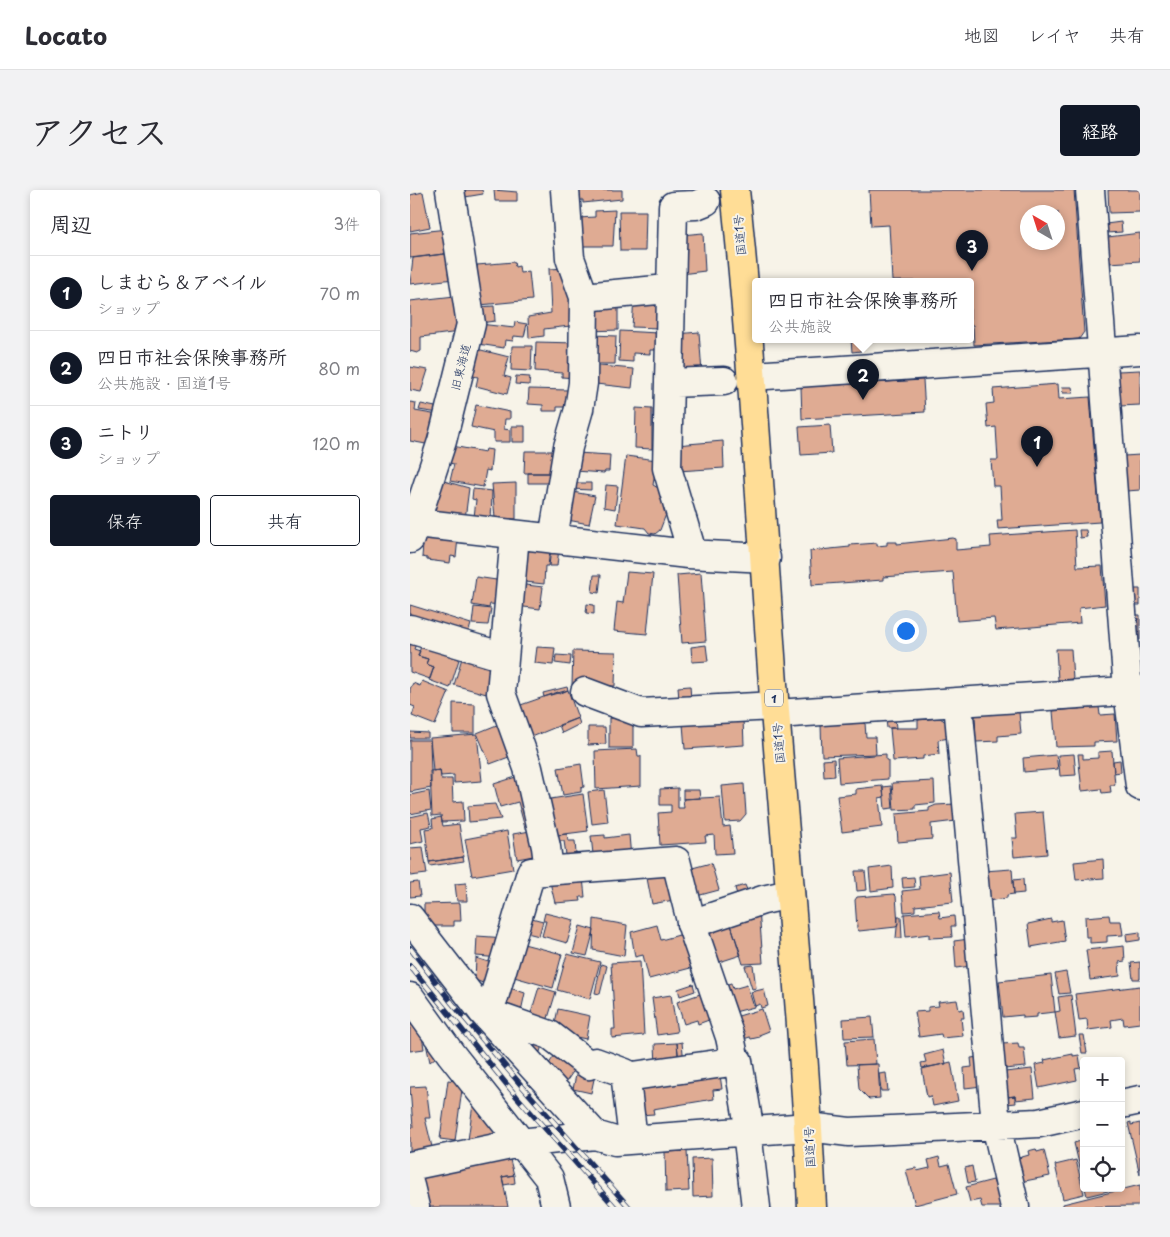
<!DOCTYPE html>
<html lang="ja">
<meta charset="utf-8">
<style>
:root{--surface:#fff;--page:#f2f2f3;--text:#2b2b33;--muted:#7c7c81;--line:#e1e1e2;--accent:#111827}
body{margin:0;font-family:"Playpen Sans","Klee One",sans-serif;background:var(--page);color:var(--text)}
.controls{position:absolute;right:15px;bottom:15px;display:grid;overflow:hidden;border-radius:5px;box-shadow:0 2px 8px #0003}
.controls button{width:45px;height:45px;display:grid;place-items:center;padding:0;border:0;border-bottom:1px solid var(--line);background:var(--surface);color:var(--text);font:25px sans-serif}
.compass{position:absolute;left:610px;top:15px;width:45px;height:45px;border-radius:50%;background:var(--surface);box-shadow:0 2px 8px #0003;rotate:321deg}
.you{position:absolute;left:495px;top:440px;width:18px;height:18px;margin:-12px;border:4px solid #fff;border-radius:50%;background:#1a73e8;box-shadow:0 0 0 8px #1a73e833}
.badge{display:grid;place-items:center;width:32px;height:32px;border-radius:50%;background:var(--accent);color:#fff;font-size:16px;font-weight:700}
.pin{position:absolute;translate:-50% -41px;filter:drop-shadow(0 1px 2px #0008)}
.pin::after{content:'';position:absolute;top:26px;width:18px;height:15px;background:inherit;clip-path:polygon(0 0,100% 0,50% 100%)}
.popup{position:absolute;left:342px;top:88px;width:222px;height:65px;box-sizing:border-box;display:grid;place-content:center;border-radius:5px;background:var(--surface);filter:drop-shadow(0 1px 4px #0005);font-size:16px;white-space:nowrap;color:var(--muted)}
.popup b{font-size:19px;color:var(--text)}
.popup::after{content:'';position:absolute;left:50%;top:100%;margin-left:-10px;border:10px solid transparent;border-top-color:var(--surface)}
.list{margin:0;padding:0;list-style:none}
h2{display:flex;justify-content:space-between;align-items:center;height:65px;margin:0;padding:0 20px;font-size:21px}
h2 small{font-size:16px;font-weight:400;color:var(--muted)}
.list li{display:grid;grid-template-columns:32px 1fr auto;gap:15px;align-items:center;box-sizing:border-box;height:75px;padding:0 20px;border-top:1px solid var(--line)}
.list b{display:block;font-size:19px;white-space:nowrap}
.list p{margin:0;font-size:16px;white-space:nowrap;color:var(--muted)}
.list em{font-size:16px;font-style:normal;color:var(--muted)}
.actions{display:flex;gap:10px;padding:15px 20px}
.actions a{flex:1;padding:11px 0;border:1px solid var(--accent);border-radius:5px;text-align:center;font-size:18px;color:var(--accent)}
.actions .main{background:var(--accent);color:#fff}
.icon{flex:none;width:28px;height:28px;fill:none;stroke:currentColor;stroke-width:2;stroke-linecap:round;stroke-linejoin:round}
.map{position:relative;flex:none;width:730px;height:1017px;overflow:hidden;border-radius:5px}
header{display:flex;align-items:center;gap:30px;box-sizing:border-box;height:70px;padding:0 25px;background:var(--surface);border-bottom:1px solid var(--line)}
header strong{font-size:24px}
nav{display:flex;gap:28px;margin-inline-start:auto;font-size:18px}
.intro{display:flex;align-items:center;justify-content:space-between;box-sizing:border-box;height:120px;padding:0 30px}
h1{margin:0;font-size:35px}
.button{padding:12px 22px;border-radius:5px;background:var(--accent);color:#fff;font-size:18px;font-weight:700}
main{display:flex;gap:30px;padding:0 30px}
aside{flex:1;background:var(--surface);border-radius:5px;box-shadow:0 2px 8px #0003}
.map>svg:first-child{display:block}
</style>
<header>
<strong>Locato</strong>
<nav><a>地図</a><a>レイヤ</a><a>共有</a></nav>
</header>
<div class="intro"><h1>アクセス</h1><a class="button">経路</a></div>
<main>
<aside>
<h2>周辺<small>3件</small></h2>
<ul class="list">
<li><span class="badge">1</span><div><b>しまむら＆アベイル</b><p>ショップ</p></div><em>70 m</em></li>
<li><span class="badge">2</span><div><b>四日市社会保険事務所</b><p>公共施設 · 国道1号</p></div><em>80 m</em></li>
<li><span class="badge">3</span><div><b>ニトリ</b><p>ショップ</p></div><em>120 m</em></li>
</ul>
<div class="actions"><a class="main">保存</a><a>共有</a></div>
</aside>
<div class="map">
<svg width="730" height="1017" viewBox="0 0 730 1017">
<rect width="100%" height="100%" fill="#f7f3e8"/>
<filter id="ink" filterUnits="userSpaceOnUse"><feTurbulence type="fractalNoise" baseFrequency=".02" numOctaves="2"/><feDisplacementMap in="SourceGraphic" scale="10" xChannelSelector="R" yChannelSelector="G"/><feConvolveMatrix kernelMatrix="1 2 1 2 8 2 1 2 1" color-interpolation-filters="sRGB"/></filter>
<g filter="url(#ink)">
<!-- building -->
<path fill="#dfab93" stroke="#1b2f5e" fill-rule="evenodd" d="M54,0H72L73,4L55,7Z
M84,0L107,2V11H85Z
M161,0H212V9L173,13V10L162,11Z
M459,0H664L674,142L669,149L564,155L563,135H560V91H482L479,35L461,36ZM618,22H648V52H618Z
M698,0H730V22L699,23Z
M13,2L20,37L0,41V5Z
M205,20L203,56H168V28L185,27V21Z
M209,21H236L235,61H210Z
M711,32L712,42L696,43V34Z
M37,39L42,63L0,68V43Z
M293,43L295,81L271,84V45Z
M730,43V71L699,73L698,47Z
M42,63L44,89L0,94L3,68Z
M104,72L105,77L109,76L110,83L119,82L122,110L70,115L67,75Z
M159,78L169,135L134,139V146L119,148L118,127L141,123L139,79Z
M45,106L49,142L11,147V161L7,163L0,161V111Z
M250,106L249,138L222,137L224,108Z
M179,110H208V140L179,141Z
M84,116L85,131L70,133L69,117Z
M105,132L117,134L114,147L104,146L103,151L95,150L94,158L68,154L70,134L104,138Z
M210,141L248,143L247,160H240V164L223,163V172L209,171Z
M289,142L292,183L270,185L267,144Z
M183,145L206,146L205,174H183Z
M441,149H450L451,161L442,162Z
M126,152L166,153L165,188L152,187V183L125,181Z
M102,156H122L121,181L101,180Z
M67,159L99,167L94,186L101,188L97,204L66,196L68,187L62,186Z
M179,175L224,179L222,198L177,193Z
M0,177L18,180L11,202L0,200Z
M730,180V215L710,216L708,181Z
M106,186L120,187L119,195L105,194Z
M513,190L515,222L392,229L391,197Z
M648,194L649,209L680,207L690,332L588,339L587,330H592L590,296H583L581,270H588L586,237L578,238L576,214L584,213L583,199Z
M652,197H662L663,203H653Z
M119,199L158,200L157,217H147V221H133V215L118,214Z
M0,212L6,213L5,221L28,225L21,255L0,251Z
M11,214L30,218L29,223L9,220Z
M66,215L100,222V229H95L94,239L100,240V252H84V242L61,237Z
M226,218L242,219V259L225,258Z
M420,235L422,263L391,265L389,237Z
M102,236H115V252H102Z
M313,251L314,278L268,281L266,255Z
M42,256L75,262L76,259L82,260L80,281L76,280L73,297L40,291L44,274L39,273Z
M115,261H151L146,283H114Z
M167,263L200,265L199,281H195L194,283L165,281Z
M730,265V300L717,301L714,266Z
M216,266L247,270L243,295L250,299L258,319L250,340L245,344L239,343L235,338L207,334Z
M118,283H146L143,293H118Z
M34,291L59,298L55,329L22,326Z
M106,293V329L85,328L82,294Z
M161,293H181V300L161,299Z
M196,295L208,296L205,319L194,317Z
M63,299L82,301L81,332L64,327L66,310L62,309Z
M157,301L185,306L179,334L152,329Z
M665,340L667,377L692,376L695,415L669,418L670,433L586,440L584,428L547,431L543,382L473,387V390L402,395L400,361L440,357V355L467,353V356L477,355V352H487V354L543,348L546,349V360L581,357L580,346Z
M669,340H676L677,347L670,348Z
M14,343L48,348L46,367L41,366L40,373L17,370V368L12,367Z
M112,356L140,360L138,376H135L134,394L106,391Z
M141,358H149L147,376H139Z
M217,382L243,384L237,444L204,441L207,412L213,413Z
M291,383L296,451L272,453L267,385Z
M184,385H191L189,403L182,402Z
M66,387L93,391L91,415L80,414L79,418L62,415Z
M108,394L133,397L130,419L106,416Z
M723,399H730V415H724Z
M177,414L184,415V424L176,423Z
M0,415L61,434L56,451L0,434Z
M64,417L81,419L78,435L62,434Z
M725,425H730V450H726Z
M0,446L8,449L4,459L10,461L8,466L18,469L16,474L24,477L20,489L0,482Z
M13,449L52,460L40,498L19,490L24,477L16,474L18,469L8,466Z
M296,455L298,471L282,472L281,457Z
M127,457L145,458L143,475L125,473Z
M646,459H661L663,489L648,490Z
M54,461L88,476L80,505L44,495Z
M163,461L206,462L205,496L162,495Z
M146,465L161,466L160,475L145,473Z
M12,491L39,502L25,535L2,526L5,517L0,515V499L3,493L10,496Z
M280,496L281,509L269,510L268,497Z
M157,497L158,500L134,507L133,503Z
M158,500L168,528L117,549L105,517L148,502L149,504Z
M43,513L65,514V543H43Z
M689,517L690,525L705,524L707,551L684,552V556L646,557L643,521Z
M609,522L611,544L588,546V551L566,552L565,525Z
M168,528L170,534L152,543L149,535Z
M199,528H223V558H199Z
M530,528L539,534V548L528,550L529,564L513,566V569L483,571L480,538H508V530Z
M333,529L334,555L275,559L273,534Z
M485,529L486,538H477L476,530Z
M94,532L107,564L80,574L67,543Z
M455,533L456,547H465L466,564L412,566L411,535Z
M178,537H195L196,554L178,555Z
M0,542L18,543V548H0Z
M67,544L72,591L44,593V585L31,586L30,580L23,581L20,548Z
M0,550H20L21,581V598L0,602Z
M227,559L228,566H231V596L186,599L185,561Z
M702,561L705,595H700L701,602L692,603L691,599L672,601L668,564H673V569L688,568V562Z
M476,564V570H478V589L429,593L427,568Z
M664,564L666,585L650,586L648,565Z
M646,565L648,579L614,582L613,568Z
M424,569L425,586L414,587L413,570Z
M710,570L711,582L704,583L703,571Z
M171,574L174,597L171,598V602L153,605L148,578Z
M30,580L31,589H42L43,612L53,611L54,631L32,632L31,625L22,626L20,581Z
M115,584L126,635L115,638L108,612L90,617L84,594Z
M524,591L525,613L505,615V619L484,620L482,593Z
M334,594L336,624L330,631L315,632L312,596Z
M472,596L474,607L469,608L472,637L432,642L427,606L446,604V599Z
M481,596L483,618L475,619L473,597Z
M268,598V618H274L273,609L310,607L313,637L320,636L323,663L305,664L304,645L295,646L296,652L250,655L248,623L261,622V615H250V599Z
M194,600L198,632L182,634L178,602Z
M273,600H289L290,608L273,609Z
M19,601L21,620L0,624V605Z
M173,604L178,641L139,646L134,610Z
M85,614L91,629L59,632L58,616Z
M545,614L546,631L521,634L522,649L488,652L486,624L519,621V618L526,615Z
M633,622L637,664L604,667L602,648H607L605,624Z
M18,623L21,636L11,638L13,651L0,654V627Z
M31,627L33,636L49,634L54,667L19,672L15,639L23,638L22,629Z
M126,640L129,665L107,669L103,644Z
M97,641L103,679L62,686L55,649Z
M157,644L158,651H165L166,664L156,665L154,651H144L143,646Z
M195,645V648L219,645L221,668L183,664L181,646Z
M13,657L17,684L0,686V658Z
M53,667L54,671L20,676L19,672Z
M693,669L694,688L666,690L664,672Z
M301,673L309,700L283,707L275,680Z
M482,676L483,698L461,701L459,679Z
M264,678L269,709L242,714L236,683Z
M602,679L604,704L597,705V708L578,711L574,681Z
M445,681H455L457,700L447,701Z
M540,682L543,712L505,716V721L494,722L492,701L510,699L509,686Z
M504,687L505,697L493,698L492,688Z
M173,688L175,707H170L171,711L145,713L140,692Z
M613,689L614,703L604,704L603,690Z
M8,692L10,706L0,707V693Z
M56,693L57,711H47L45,694Z
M335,695L340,707L329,711L325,698Z
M484,704L486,706L488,734L486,737L449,741L447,738L445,710L447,707Z
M50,713L51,731H44V736H14V714Z
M349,719L353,773L333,774L319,728Z
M529,721L530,728L544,726L545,736H541L542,747L519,748V744L496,747L494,724Z
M135,723L164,730L157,753L132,746L136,731H133Z
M699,725L700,731H711L713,745L697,746V752L680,753V747H676L675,727Z
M318,726L331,765L300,775L287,736Z
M118,727L133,731L129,746L113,742Z
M488,727H491L492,748H486Z
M184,729L217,735L214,766L183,760Z
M641,729V732L652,730L655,751L621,757L618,734Z
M247,735L251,750L280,742L288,776L239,789L233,765L225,767L221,742Z
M170,736L184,740L177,766L163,763Z
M730,742V750L717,752L716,744Z
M67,746L96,748L91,768L66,766Z
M559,749L561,776L546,778L544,751Z
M106,752L152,764L143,798L97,785Z
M714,756L715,771L709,772L710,786L680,790L676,760Z
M157,764L190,772L180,809L147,800Z
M66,768L88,775L81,796L65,790Z
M230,771L234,845L202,848V839H205L201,773Z
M730,772V789H723L721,773Z
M191,774L197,776L190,804L185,803Z
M343,775L346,798L342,799L335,776Z
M656,782L660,803L649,804L645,784Z
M641,785L645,822L627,824V827L613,828V825L593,827L589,791Z
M321,793L323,799L337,795L344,817L317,824L308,797Z
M283,794L285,801L270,806L268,799Z
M730,796V833L714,835L713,828L701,830L702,837L678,840L677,829L669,830L665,804Z
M129,797L146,802L135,838L118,833Z
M100,798L115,803L110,826L84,821Z
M354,799L358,816L351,818L350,814L345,816L341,802Z
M299,801L307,827L288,834L287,830L274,834L267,812Z
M261,805L267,842L247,845L242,808Z
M661,805L666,846L649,848L645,822L650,821L648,807Z
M547,810L549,820L553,819L554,828H551L553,846L532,848L531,844L509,847L505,822L518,821V817L529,816L528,812Z
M148,819L180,826L176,849L143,842Z
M352,819L359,841L349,845L350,847L341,849L340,847L327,851L325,827Z
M0,825L11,839L14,859L0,861Z
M462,827L464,847L434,848L433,829Z
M123,844L134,848L130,862L118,858Z
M669,845H674L677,863H672Z
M15,849L31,863L20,872Z
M464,849L466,874L437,875L435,851Z
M272,852L274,874H269L267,853Z
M267,853L269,874L246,876L245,854Z
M608,853L609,858H614L616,877L594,879L592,854Z
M149,859L169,873L156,892L136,878Z
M533,860L536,874L512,878L511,873L516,872L514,865Z
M663,864V866L669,865L671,878L665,879L667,890L629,898L625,875L635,873L634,870Z
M569,867L572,896L555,898L554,878L562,877L561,868Z
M541,872L548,911L523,916L521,906L517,907L512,879Z
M468,874L470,908L459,909L449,899L447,875Z
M168,876L186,880L181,903L163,899Z
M309,878L312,899L303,900L304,909L243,919L244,924L229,925L226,897Z
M622,879L625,908L605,910V906L598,907L595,882Z
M476,883L478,901H471L469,884Z
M38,890L53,892L45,951L30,949Z
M16,896L20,928H15L22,957L0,962V938L3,937L0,897Z
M605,906L606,913L597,914L596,907Z
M64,907L90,943L58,950Z
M721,932V935L730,933V985L718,933Z
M674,950V994L664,953Z
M626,959L627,962L634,960L640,986L610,992L605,969L619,965L618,961Z
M277,961L279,1001L256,1002L255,962Z
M102,963L104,969L100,970L104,985L92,987L98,1017H10L3,985Z
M529,967L531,976L539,974L547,1004L505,1015L496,980L506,978L507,981L520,978L518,970Z
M302,968L303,1006L283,1007L282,969Z
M666,970L674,1004L653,1009L645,975Z
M562,976L565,992L558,993L555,978Z
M104,985L105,993L94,995L92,987Z
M583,990L593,1017H572L570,1010L560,1012L556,997Z
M730,995V1016L653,1017V1014Z
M675,998H706V999L677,1006Z"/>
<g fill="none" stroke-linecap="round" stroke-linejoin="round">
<!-- minor casing -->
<g stroke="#1b2f5e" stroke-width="31">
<path id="minor" d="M680,0L718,501L730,596
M174,107L247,100L260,102
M342,186L730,160
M259,193L314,191
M0,331L6,333L278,364L356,368
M105,345L91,503L118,578L136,657L139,680
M0,349L32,251L61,134L40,0
M143,349L158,257L169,219L173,193L174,107L160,68L155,0
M278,364L279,352L257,278L263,19V16L286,15L296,11
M0,439L94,467
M175,502L231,523L365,516
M548,513L586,935L605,1017
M366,524L730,500
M0,728L72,821L185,945
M281,734L353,710L380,704
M0,807L41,864L139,988L146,1017
M216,887L328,871L340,942
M711,914L730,910
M337,942L346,1017
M223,949L215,883L185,872L179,875L140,845L72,821L84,807L121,682L266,671L283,739L320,847L325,871
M0,976L110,953L185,945L205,951L399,937L439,942L629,933L674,923
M0,996L5,1017"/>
</g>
<!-- highway casing -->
<g stroke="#1b2f5e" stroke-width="31">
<path id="highway" d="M325,0C343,173 352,347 365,521C378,686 395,851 402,1017"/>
</g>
<!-- minor -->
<use href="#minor" stroke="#f7f3e8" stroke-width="28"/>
<!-- highway -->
<use href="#highway" stroke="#ffdd96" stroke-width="28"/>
<!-- rail casing -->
<g stroke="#1b2f5e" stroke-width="5.5">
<path id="rail" d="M0,758L42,813L111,895L219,1017
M0,776L107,907L205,1017"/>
</g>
<!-- rail -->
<use href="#rail" stroke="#f7f3e8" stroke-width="4" stroke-dasharray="11" stroke-linecap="butt"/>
</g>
</g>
<g text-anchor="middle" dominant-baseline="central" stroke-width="4" stroke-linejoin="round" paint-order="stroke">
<!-- shield labels -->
<rect fill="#f7f3e8" stroke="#5d6a87" stroke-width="1" x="355" y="499.5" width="18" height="17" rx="4"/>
<g font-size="11" font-weight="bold" fill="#1b2f5e">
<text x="364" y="508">1</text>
</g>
<!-- street labels -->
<g font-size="12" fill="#1b2f5e" stroke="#f7f3e8">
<text transform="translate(329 45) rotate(-95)">国道1号</text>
<text transform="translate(50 177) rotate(-76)">旧東海道</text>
<text transform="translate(368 553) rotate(-95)">国道1号</text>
<text transform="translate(399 957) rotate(-93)">国道1号</text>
</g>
</g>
</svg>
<div class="controls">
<button>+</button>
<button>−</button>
<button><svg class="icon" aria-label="locate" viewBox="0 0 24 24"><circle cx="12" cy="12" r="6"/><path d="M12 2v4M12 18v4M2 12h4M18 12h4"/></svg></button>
</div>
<svg class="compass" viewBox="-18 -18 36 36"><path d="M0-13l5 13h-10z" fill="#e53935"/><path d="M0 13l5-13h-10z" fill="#7c7c81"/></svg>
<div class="you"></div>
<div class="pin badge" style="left:627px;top:277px">1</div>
<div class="pin badge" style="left:453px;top:210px">2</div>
<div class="popup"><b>四日市社会保険事務所</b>公共施設</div>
<div class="pin badge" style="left:562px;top:81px">3</div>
</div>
</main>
